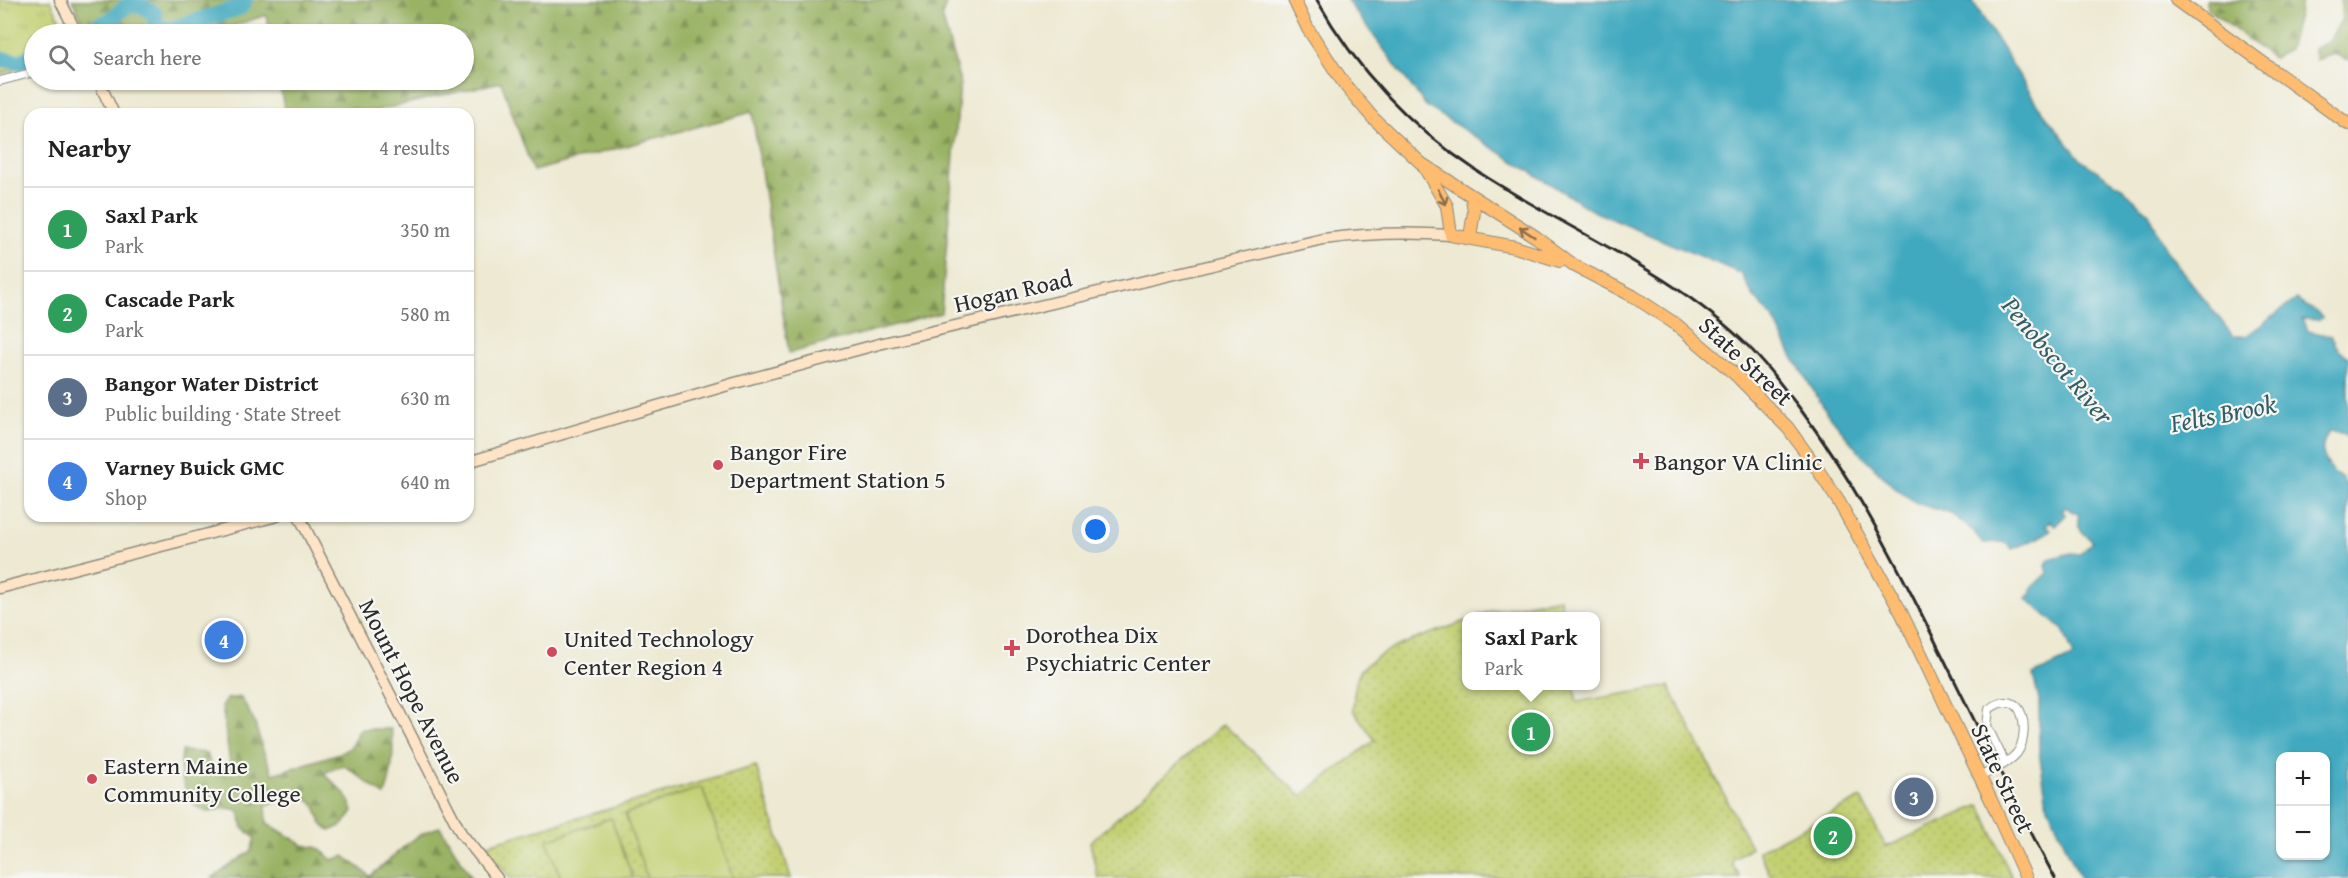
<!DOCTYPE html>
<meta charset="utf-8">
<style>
:root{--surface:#fff;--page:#f2f2f2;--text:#222;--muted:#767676;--line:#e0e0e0;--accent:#0b8043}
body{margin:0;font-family:"Gentium Book Plus",serif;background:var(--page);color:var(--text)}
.controls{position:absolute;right:18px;bottom:18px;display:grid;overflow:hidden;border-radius:12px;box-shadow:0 2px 4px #0004}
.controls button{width:54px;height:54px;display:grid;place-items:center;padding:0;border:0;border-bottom:2px solid var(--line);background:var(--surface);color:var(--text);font:30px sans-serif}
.you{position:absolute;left:1096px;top:530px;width:21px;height:21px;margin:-15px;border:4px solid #fff;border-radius:50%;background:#1a73e8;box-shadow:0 0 0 9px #1a73e833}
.badge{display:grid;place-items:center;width:39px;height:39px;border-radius:50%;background:var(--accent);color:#fff;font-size:20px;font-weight:700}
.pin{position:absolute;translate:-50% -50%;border:3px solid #fff;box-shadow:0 2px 6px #0006}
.popup{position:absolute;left:1462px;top:612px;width:138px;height:78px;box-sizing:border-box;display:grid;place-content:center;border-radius:12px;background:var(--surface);filter:drop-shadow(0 2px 4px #0005);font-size:20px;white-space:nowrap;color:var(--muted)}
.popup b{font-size:22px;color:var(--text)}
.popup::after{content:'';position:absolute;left:50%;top:100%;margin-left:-12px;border:12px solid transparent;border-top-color:var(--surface)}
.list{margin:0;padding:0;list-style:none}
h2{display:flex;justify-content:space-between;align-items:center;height:78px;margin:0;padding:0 24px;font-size:26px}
h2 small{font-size:20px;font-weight:400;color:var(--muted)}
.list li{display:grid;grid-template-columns:39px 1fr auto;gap:18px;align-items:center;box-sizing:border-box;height:84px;padding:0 24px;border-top:2px solid var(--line)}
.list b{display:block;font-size:22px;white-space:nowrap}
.list p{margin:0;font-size:20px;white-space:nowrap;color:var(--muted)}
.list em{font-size:20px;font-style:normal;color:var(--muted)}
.icon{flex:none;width:33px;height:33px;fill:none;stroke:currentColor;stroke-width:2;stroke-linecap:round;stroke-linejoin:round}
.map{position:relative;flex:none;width:2348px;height:878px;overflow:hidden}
.search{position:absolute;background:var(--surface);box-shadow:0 2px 4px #0004;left:24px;top:24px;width:450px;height:66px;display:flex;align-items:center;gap:15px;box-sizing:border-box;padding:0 21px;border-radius:33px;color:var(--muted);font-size:22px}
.panel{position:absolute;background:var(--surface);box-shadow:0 2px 4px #0004;left:24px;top:108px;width:450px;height:414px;border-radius:18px}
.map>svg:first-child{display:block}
</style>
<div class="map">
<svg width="2348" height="878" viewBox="0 0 2348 878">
<defs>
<pattern id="grass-tufts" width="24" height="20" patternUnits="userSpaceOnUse" patternTransform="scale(1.5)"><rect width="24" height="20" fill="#c2d072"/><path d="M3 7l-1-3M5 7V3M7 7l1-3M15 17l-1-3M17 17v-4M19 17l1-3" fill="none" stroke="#a7b363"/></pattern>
<pattern id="forest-firs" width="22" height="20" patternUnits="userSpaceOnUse" patternTransform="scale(1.5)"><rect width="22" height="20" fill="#99b264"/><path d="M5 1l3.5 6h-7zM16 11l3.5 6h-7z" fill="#7d9153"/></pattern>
<pattern id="park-dots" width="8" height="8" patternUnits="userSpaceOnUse" patternTransform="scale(1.5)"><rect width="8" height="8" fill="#c2d072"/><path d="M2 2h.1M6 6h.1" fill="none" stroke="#a7b363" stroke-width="1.8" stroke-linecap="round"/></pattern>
</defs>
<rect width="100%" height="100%" fill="#f6f6f2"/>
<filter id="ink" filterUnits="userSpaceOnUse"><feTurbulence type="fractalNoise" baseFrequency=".0167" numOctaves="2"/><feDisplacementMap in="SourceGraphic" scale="12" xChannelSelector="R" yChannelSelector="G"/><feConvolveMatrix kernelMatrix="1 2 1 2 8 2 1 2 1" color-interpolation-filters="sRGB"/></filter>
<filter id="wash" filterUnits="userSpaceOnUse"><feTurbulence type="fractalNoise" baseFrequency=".008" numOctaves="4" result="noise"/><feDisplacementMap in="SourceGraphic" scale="24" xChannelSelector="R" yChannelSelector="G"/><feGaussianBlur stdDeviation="1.35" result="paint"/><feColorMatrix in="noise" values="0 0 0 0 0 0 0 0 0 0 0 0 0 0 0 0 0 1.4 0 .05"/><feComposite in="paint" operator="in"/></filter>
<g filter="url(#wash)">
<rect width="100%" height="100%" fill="#ede9d2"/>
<!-- grass -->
<path fill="url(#grass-tufts)" stroke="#767e4e" stroke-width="1.5" d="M0,0H50L67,34H34V65L0,74Z"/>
<!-- forest -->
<path fill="url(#forest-firs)" stroke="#626e48" stroke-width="1.5" d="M72,0H947L942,16L960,82L941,313L789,353L752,112L533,171L501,82L361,114H285L279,80H464V34H270L266,15L210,34H89Z
M2205,0H2304L2301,3L2289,50L2273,58L2208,9Z
M2340,0H2348V60L2334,54L2316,60L2313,49L2328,42L2343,18Z
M241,697L254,721L264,753L273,774L340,753L350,748L360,729H391C395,752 392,774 385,795C368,786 359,773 343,765L324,773L346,795L353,811L344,824L330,831L321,823L315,805L302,796L266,805L267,823L303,845L319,848L332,860L344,856L370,876C395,858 409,835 440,827L472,878H212L251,851L255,838L243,828L239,811C230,805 217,811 207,811C191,810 182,784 181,770C180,764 182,757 182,751L207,753L211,767L230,764L222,705L227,699Z"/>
<!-- park -->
<path fill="url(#park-dots)" stroke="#767e4e" stroke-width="1.5" d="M1560,598L1563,616H1478L1492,611Z
M1466,621V686H1574L1577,702L1669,686L1751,847L1731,860L1740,878H1098L1090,842L1223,724L1301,796L1375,740L1353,710C1354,699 1354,683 1359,673C1373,649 1439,632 1466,621Z
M756,766L791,878H510L485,845Z
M1861,798L1886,847L1980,805L2012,878H1772L1758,851Z"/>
<!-- pitch -->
<path fill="#c2d072" stroke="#767e4e" stroke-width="1.5" d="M702,787L733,878H647L625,814Z
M611,818L633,878H561L547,840Z"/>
<!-- water -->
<path fill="#3fa9bf" stroke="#356a75" stroke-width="1.5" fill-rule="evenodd" d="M1347,0H1972L2037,104L2065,140L2081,160L2120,186L2149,213L2166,250L2233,336H2246L2297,299C2306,309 2317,309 2323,318L2318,320L2302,319L2308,331L2331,336L2337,347L2348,357V437L2342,433L2329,432C2317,451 2324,456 2333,474L2341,476L2348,489V878H2080L2047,804L2039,752V699L2033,675L2074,656L2063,630L2026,598L2032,592L2031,589L2048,573L2046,565L2049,559L2071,553L2080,554L2093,542C2084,533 2074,528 2079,515L2066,507L2062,511L2066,515L2055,526L2050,521L2046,525L2051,530L2038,538L2012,549C2003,538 1994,543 1982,543L1976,533L1951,514L1916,503L1895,488L1858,451L1826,411L1794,359L1773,318L1752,294L1742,274L1593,211L1426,106ZM2280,756H2326V856H2280Z"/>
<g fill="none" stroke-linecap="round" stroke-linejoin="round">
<!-- river -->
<path stroke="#3fa9bf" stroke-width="16" d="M87,30L109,21L128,5L141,6L154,13L156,26L171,29L241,7L245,0
M0,59L21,62L34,54"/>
</g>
</g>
<g filter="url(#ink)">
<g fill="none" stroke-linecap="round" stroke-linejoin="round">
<!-- street casing -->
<g stroke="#8c8a7e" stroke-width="10">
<path id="street" d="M0,81L34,72
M1980,777C1992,770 2008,764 2017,753C2030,736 2026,683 1989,709L1987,726L2005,763"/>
</g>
<!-- secondary casing -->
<g stroke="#8c8a7e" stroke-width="13">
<path id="secondary" d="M60,0L77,34
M98,80L114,114
M468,462L735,383L879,344L1323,239C1366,233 1408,232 1451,235
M299,516L461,833L497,878
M0,588L277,516"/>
</g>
<!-- primary casing -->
<g stroke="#8c8a7e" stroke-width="14">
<path id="primary" d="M1294,0L1308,29L1345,85L1373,118L1422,164L1536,237L1575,266L1633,296L1677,325L1737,376L1788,428L1812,461L1839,502L1901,612L1991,800L2026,878
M2176,0L2348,124
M1424,167L1447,206L1451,235L1515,247L1560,261
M1470,237L1474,212L1472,197"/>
</g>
<!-- street -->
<use href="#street" stroke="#fff" stroke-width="8"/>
<!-- secondary -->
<use href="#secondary" stroke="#fee4c6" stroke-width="10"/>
<!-- primary -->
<use href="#primary" stroke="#fdbc70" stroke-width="12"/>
<!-- rail -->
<path stroke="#2b2b2b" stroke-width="3" d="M1317,0C1357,71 1409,126 1477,171C1568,231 1670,269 1749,347C1767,365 1782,386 1798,406C1849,474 1889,549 1927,625C1969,709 2010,794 2055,878"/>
</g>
<!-- one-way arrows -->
<defs><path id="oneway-shaft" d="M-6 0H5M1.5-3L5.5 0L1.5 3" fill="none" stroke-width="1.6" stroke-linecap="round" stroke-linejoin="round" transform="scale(1.5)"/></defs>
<g stroke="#8a6c4a">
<use href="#oneway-shaft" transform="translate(1442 197) rotate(63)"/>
<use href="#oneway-shaft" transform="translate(1527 232) rotate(-147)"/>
</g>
</g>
<!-- markers -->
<g fill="#d1495b" stroke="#f6f6f2" stroke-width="2">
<path d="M1638 452h6v6h6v6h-6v6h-6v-6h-6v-6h6z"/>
<circle cx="718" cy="465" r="6"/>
<path d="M1009 639h6v6h6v6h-6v6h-6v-6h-6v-6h6z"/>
<circle cx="552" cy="652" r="6"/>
<circle cx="92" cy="779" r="6"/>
</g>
<g text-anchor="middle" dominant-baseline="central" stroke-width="4.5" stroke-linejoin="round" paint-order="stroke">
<!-- street labels -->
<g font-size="24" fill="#2b2b2b" stroke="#f6f6f2">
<text transform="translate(1013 291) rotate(-13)">Hogan Road</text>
<text transform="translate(1746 361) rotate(43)">State Street</text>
<text transform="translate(412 691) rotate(63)">Mount Hope Avenue</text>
<text transform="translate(2003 778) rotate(65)">State Street</text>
</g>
<!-- poi labels -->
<g font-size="24" fill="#2b2b2b" stroke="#f6f6f2" text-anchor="start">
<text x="730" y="451">Bangor Fire<tspan x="730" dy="28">Department Station 5</tspan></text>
<text x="1654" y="461">Bangor VA Clinic</text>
<text x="1026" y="634">Dorothea Dix<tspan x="1026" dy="28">Psychiatric Center</tspan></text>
<text x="564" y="638">United Technology<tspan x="564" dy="28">Center Region 4</tspan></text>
<text x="104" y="765">Eastern Maine<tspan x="104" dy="28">Community College</tspan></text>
</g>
<!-- water labels -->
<g font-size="26" font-style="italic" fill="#335d66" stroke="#f6f6f2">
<text transform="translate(2058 360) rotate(50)">Penobscot River</text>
<text transform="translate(2223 413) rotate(-11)">Felts Brook</text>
</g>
</g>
</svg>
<div class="controls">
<button>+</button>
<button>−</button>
</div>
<div class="you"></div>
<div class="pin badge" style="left:1531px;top:732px;background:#2e9e5b">1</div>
<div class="popup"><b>Saxl Park</b>Park</div>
<div class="pin badge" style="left:1833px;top:836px;background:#2e9e5b">2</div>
<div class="pin badge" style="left:1914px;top:797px;background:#5c6f8a">3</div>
<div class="pin badge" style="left:224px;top:640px;background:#3f7fe0">4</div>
<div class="search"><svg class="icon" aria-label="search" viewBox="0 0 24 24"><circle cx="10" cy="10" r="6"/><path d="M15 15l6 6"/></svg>Search here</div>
<section class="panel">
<h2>Nearby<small>4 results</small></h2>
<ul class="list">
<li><span class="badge" style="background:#2e9e5b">1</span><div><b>Saxl Park</b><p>Park</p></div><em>350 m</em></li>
<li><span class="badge" style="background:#2e9e5b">2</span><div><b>Cascade Park</b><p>Park</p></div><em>580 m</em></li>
<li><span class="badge" style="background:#5c6f8a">3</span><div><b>Bangor Water District</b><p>Public building · State Street</p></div><em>630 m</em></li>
<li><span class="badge" style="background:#3f7fe0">4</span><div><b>Varney Buick GMC</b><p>Shop</p></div><em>640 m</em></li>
</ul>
</section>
</div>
